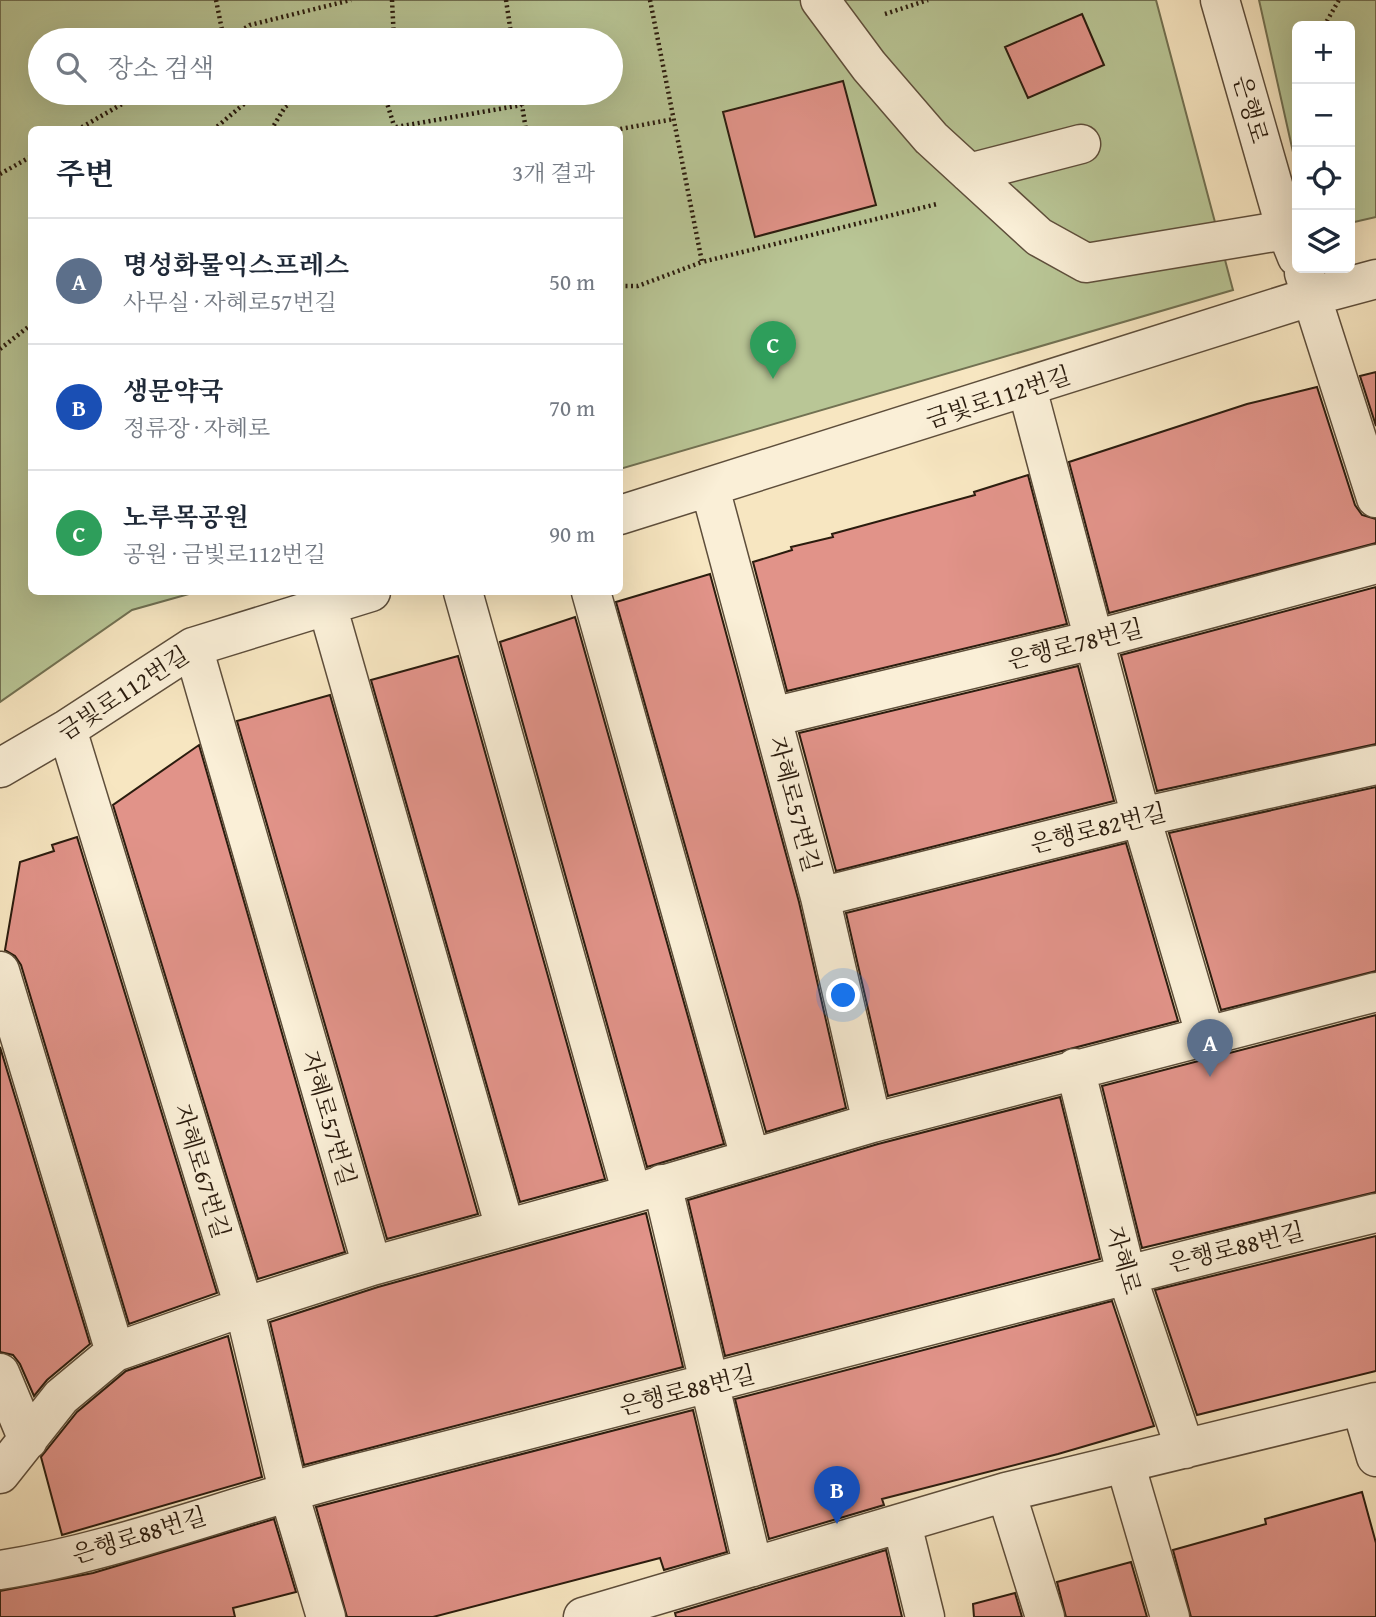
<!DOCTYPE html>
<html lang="ko">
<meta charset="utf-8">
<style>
:root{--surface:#fff;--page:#f2f2f3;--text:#1f2937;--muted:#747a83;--line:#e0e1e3;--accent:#8f2418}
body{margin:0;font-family:"Gentium Book Plus","Noto Serif KR",serif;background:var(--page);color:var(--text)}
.controls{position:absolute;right:21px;top:21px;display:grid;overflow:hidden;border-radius:10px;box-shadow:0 7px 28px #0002}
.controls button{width:63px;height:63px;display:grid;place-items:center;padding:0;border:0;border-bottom:2px solid var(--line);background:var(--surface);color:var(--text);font:35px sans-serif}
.you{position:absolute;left:844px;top:996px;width:24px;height:24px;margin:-18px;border:5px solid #fff;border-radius:50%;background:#1a73e8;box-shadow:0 0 0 10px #1a73e833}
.badge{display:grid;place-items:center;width:46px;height:46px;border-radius:50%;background:var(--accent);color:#fff;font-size:23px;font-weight:700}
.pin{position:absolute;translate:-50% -58px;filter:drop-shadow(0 2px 4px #0008)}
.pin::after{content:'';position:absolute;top:37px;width:24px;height:21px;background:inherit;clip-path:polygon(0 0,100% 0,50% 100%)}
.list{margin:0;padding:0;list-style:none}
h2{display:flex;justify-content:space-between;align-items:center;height:91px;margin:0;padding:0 28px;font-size:30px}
h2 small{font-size:23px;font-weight:400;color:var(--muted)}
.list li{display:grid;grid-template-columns:46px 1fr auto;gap:21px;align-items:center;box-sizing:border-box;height:126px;padding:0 28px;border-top:2px solid var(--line)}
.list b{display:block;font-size:26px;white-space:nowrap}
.list p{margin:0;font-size:23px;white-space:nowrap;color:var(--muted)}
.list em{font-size:23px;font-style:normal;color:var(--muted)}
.icon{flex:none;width:38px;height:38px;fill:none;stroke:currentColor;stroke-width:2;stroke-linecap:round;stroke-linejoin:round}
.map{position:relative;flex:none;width:1376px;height:1617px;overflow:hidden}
.search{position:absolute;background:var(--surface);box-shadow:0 7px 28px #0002;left:28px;top:28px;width:595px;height:77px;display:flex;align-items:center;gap:18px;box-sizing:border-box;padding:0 24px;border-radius:38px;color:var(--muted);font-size:26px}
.panel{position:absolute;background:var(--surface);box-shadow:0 7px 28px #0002;left:28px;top:126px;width:595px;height:469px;border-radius:10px}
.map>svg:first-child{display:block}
</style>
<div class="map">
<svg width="1376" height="1617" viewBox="0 0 1376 1617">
<rect width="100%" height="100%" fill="#f7e6c1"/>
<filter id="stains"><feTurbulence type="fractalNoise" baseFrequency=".00286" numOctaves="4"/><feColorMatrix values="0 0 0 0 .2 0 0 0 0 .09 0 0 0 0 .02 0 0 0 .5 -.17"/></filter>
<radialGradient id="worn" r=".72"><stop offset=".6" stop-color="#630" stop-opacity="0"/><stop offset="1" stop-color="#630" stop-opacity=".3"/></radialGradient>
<!-- green -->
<path fill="#b9c696" stroke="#727152" stroke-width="2" fill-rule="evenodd" d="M0,0H1156L1233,290L620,469V130H32V592H196L132,610L0,702ZM40,40H611V93H40Z
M1259,0H1376V217L1350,223V26H1297V170Z"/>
<!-- building -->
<path fill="#e19389" stroke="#2b1c0e" stroke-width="2" d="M1082,14L1104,65L1028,98L1005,47Z
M843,81L876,205L755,237L723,112Z
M1376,372V426L1360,376Z
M1317,387L1355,505L1362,515L1376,519V543L1109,613L1069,462L1247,404Z
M1028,475L1067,624L787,691L753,562L792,550L791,547L833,537L832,534L975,495L974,492Z
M710,574L799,902L846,1108L766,1132L616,602Z
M1376,587V744L1157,791L1121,655Z
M575,617L724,1144L647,1167L500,642Z
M458,656L605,1179L520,1202L371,680Z
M1078,666L1114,801L836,871L799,733Z
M330,695L478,1214L387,1239L237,721Z
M199,745L345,1252L258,1279L113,805Z
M1376,787V971L1221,1010L1169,833Z
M77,837L217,1293L129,1324L21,965L15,956L5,950L20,862L54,851L52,845Z
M1126,843L1178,1021L888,1096L846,913Z
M1376,1015V1192L1142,1248L1102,1086Z
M0,1047L90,1344L47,1380L34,1396L20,1364L13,1355L0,1352Z
M1060,1097L1100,1259L725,1356L688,1200L878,1144Z
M646,1213L683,1367L304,1465L270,1322L378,1287Z
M1376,1236V1371L1197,1415L1155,1290Z
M1112,1301L1154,1426L1058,1454L882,1499L884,1505L769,1539L735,1399Z
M228,1336L262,1477L62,1535L41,1457L77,1412L126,1371Z
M693,1410L727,1552L664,1570L660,1558L433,1617H347L316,1507Z
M1362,1492L1376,1543V1617H1191L1173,1550L1266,1524L1265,1519Z
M274,1519L296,1592L233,1608L235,1617H0V1591L93,1573Z
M886,1550L902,1617H676L675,1613Z
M1131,1562L1147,1617H1066L1057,1582Z
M1015,1593L1022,1617H974L973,1604Z"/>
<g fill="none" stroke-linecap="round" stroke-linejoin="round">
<!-- minor casing -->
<g stroke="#5e4e3b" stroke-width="41">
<path id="minor" d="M820,0L869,66L931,138L1039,237L1086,263L1286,230
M1220,0L1286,230L1297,257
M969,173L1081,144
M1304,273L1376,498
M1027,388L1141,817L1205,1034
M710,488L820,897L872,1123
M620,515L1313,296L1376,279
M463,592L632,1194
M591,592L750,1157
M327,605L505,1228
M193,647L372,1266
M772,717L1093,640L1376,564
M67,729L244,1307L288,1490L326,1617
M0,768L67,729L193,647L371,592
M820,897L1141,817L1376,765
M0,971L115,1352
M1075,1068L1126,1273L1185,1449
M662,1184L753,1567
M0,1373L28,1440
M1361,1406L1376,1457
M1125,1463L1170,1617
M0,1474L61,1397L115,1352L244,1307L372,1266L632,1194L872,1123L1376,992
M1006,1492L1045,1617
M902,1524L925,1617
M0,1570C117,1552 235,1504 351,1475C693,1389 1033,1296 1376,1213
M583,1617L1006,1492L1376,1402"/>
</g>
<!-- path -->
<path stroke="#2b1c0e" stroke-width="4.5" stroke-dasharray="2 3.5" stroke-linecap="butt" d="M216,0L224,40
M392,0L394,40
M506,0L512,40
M650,0L702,262L937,204
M885,14L928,0
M1324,26L1339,0
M226,40L250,25L351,0
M1294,89L1297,77
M277,93L292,101
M358,93L387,103L395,129
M520,93L526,130
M396,127L522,105
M77,130L141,93
M213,130L257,93
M271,130L285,107L303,93
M615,130L674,119
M0,174L32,156
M620,286H638L702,262
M0,349L32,324"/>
<!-- minor -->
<use href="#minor" stroke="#faefd7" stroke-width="38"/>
</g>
<g text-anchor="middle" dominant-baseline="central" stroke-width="7" stroke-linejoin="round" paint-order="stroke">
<!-- street labels -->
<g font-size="24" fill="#2b1c0e" stroke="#faefd7">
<text transform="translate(1251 109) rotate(74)">은행로</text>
<text transform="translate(998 397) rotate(-18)">금빛로112번길</text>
<text transform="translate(1075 644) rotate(-14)">은행로78번길</text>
<text transform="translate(123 693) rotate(-33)">금빛로112번길</text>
<text transform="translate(795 804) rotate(75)">자혜로57번길</text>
<text transform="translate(1098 828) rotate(-14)">은행로82번길</text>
<text transform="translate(329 1118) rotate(74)">자혜로57번길</text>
<text transform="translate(202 1171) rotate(73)">자혜로67번길</text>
<text transform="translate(1236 1247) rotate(-14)">은행로88번길</text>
<text transform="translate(1124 1260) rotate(74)">자혜로</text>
<text transform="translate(687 1390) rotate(-14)">은행로88번길</text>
<text transform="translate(139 1535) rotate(-17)">은행로88번길</text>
</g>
</g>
<rect width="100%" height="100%" filter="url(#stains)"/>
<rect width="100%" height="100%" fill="url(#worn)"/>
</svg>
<div class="controls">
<button>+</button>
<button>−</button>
<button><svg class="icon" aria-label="locate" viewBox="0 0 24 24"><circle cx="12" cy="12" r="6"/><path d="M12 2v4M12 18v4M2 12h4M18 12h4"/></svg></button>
<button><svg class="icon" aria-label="layers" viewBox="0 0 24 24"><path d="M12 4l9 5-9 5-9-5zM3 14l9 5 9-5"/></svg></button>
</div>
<div class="you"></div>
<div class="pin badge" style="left:1210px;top:1077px;background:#5c6f8a">A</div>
<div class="pin badge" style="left:837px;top:1524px;background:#1a4fb4">B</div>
<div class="pin badge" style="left:773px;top:379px;background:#2e9e5b">C</div>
<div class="search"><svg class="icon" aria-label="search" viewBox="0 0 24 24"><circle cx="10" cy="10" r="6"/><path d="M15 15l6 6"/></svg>장소 검색</div>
<section class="panel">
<h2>주변<small>3개 결과</small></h2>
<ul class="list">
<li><span class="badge" style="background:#5c6f8a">A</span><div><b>명성화물익스프레스</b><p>사무실 · 자혜로57번길</p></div><em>50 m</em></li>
<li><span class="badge" style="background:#1a4fb4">B</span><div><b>생문약국</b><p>정류장 · 자혜로</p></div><em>70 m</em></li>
<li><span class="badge" style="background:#2e9e5b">C</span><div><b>노루목공원</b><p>공원 · 금빛로112번길</p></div><em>90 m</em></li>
</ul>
</section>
</div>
